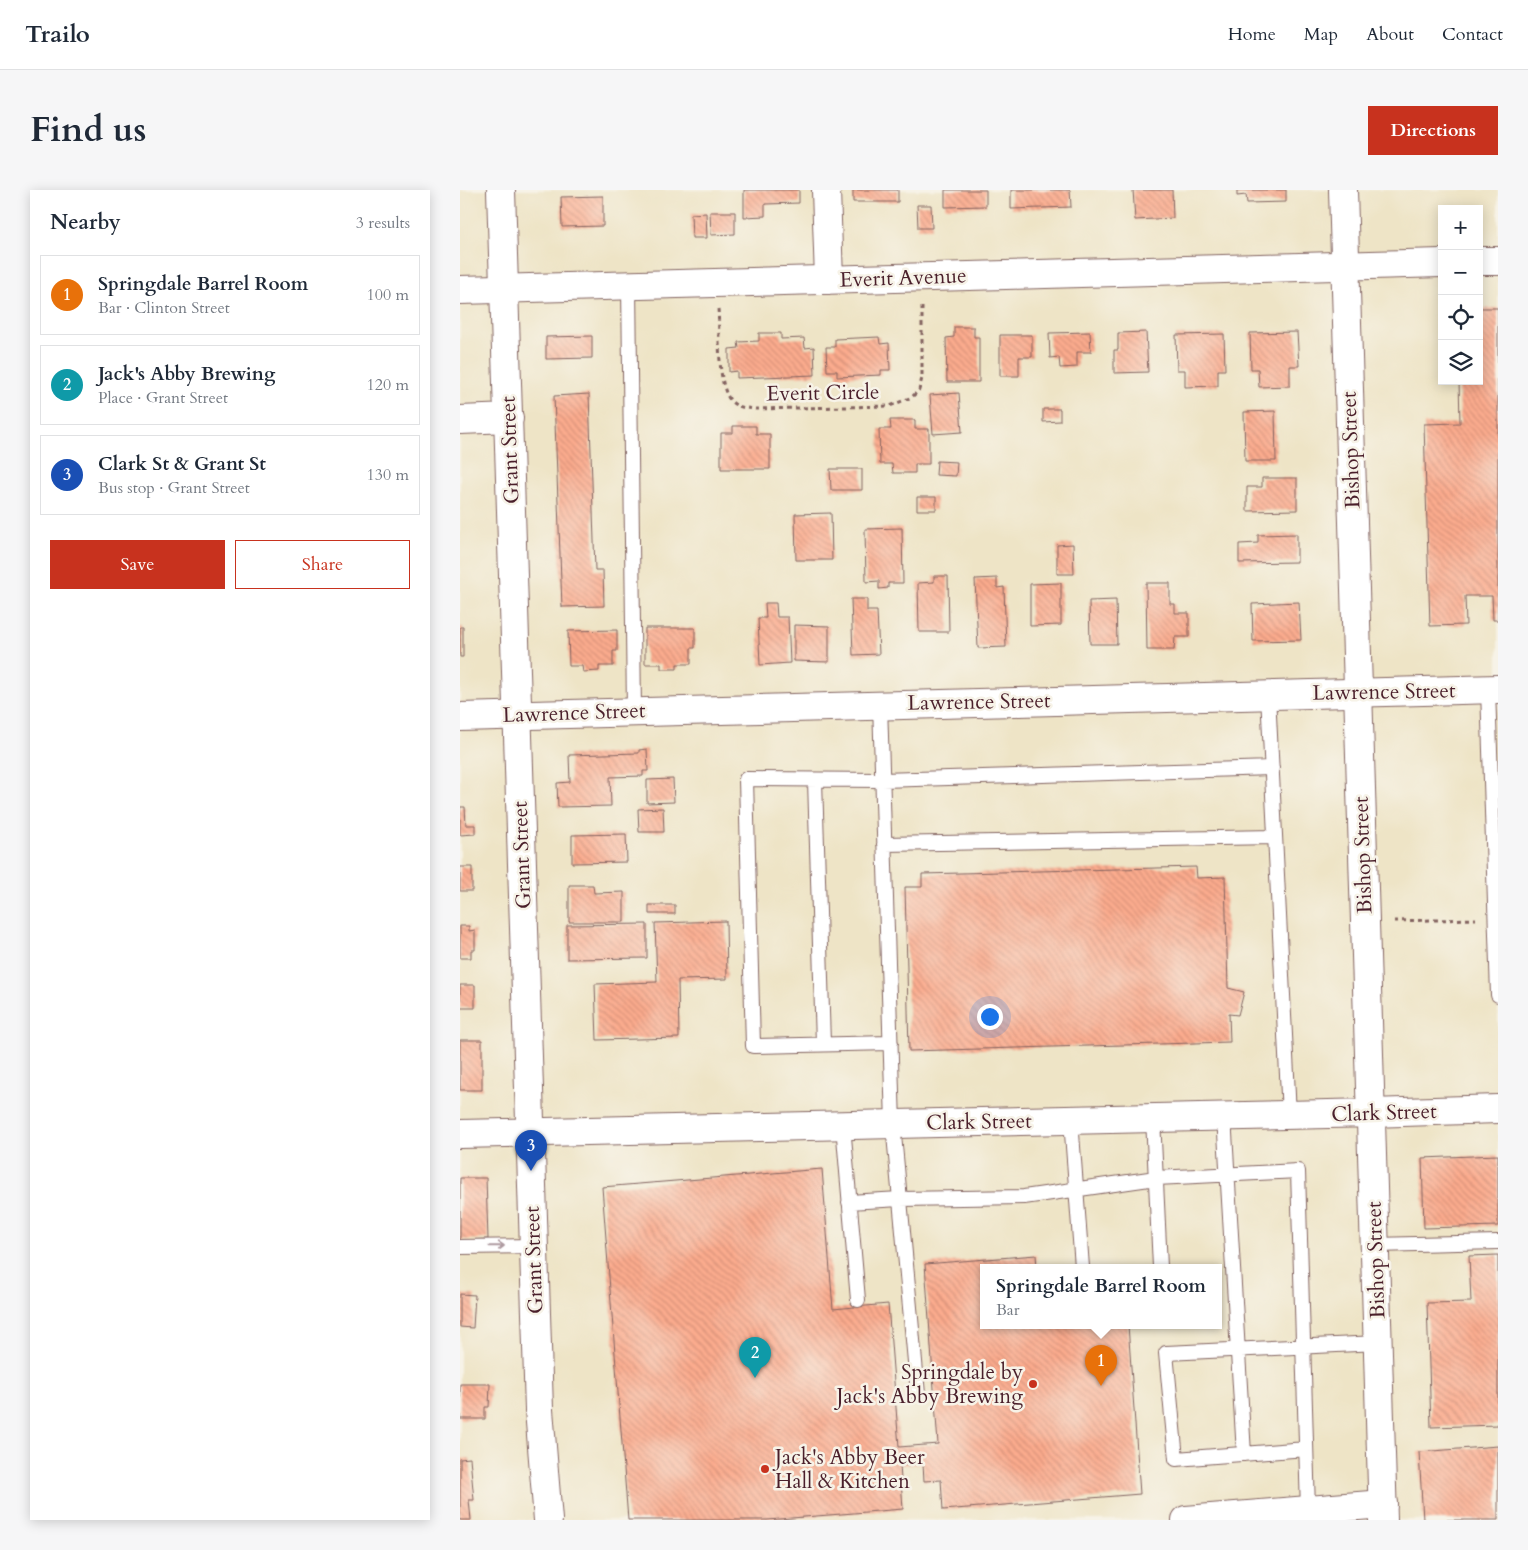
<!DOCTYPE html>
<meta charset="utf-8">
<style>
:root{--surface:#fff;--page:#f6f6f7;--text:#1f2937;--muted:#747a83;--line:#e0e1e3;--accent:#c8321e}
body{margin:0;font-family:Cardo,serif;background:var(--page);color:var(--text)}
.controls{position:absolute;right:15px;top:15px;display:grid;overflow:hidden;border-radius:0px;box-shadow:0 2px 12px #0003}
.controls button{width:45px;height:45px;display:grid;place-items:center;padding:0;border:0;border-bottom:1px solid var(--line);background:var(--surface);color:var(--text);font:25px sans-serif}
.you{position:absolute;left:529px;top:826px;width:18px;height:18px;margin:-12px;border:4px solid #fff;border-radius:50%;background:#1a73e8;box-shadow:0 0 0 8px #1a73e833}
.badge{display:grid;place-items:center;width:32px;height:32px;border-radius:50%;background:var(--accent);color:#fff;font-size:16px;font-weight:700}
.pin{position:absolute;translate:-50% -41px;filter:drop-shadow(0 1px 2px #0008)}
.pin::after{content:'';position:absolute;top:26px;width:18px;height:15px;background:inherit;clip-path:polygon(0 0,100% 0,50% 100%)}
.popup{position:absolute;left:520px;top:1074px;width:242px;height:65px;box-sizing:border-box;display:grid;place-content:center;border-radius:0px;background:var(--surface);filter:drop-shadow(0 1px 4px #0005);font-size:16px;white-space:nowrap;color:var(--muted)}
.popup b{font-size:19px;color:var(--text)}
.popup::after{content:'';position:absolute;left:50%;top:100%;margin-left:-10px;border:10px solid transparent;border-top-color:var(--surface)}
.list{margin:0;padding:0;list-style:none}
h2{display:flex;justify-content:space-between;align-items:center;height:65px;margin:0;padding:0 20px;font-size:21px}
h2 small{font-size:16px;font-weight:400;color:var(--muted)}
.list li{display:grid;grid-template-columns:32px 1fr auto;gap:15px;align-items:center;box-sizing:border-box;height:80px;margin:0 10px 10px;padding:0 10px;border:1px solid var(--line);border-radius:0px}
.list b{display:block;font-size:19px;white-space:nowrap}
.list p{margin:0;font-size:16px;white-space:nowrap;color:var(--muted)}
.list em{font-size:16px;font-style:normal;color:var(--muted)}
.actions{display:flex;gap:10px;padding:15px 20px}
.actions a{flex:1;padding:11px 0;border:1px solid var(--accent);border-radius:0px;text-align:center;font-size:18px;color:var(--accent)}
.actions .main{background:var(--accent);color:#fff}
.icon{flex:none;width:28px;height:28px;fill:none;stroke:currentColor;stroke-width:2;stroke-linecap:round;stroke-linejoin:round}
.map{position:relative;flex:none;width:1038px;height:1330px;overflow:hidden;border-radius:0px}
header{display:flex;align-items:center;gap:30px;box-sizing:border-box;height:70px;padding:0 25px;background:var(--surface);border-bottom:1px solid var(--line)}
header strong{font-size:24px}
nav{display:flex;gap:28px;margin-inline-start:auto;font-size:18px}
.intro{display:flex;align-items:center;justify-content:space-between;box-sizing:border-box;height:120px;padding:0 30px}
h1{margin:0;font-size:35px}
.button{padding:12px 22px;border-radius:0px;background:var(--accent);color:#fff;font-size:18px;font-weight:700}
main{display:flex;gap:30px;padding:0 30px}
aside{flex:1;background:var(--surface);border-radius:0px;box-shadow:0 2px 12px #0003}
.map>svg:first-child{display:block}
</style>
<header>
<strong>Trailo</strong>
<nav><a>Home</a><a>Map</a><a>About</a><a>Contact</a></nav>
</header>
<div class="intro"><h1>Find us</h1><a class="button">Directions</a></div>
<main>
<aside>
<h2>Nearby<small>3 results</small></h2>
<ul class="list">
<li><span class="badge" style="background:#e8710a">1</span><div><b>Springdale Barrel Room</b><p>Bar · Clinton Street</p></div><em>100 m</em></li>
<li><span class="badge" style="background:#0f9aa8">2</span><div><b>Jack's Abby Brewing</b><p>Place · Grant Street</p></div><em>120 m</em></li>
<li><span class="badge" style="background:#1a4fb4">3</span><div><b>Clark St &amp; Grant St</b><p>Bus stop · Grant Street</p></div><em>130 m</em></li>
</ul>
<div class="actions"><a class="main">Save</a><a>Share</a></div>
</aside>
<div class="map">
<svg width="1038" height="1330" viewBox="0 0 1038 1330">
<defs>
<pattern id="building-back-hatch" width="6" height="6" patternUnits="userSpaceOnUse" patternTransform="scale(1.25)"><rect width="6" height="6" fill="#fcac8e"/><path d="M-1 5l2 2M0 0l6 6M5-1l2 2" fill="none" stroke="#ce8b74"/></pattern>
</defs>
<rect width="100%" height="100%" fill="#f7f3e8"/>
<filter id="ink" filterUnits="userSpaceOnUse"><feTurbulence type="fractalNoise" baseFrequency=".02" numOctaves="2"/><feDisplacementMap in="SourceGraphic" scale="10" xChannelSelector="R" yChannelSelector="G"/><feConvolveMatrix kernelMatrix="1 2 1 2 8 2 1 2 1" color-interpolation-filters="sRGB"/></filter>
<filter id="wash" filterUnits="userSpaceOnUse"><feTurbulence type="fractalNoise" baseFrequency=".0096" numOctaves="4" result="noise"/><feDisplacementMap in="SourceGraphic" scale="20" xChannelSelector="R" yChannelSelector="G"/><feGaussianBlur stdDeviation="1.12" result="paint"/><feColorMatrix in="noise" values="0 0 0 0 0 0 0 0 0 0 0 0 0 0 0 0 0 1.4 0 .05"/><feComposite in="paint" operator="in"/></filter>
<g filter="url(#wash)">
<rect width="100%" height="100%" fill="#eee4c6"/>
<g id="blocks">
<!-- building -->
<path fill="url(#building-back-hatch)" d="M284,0H339V13L305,14V26L284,27Z
M393,0H438V12H393Z
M485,0H526V16L485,17Z
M551,0H610L611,17L551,19Z
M673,0H712L713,28L675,30Z
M777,0H826V12L787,13L786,5L777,6Z
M143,6V36L102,37L101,7Z
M457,15H471L472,38H458Z
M250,22H275V44L251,45Z
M246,23L247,48H232L231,24Z
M1019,118H1038V430H1033L1032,406H1005L1006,435L970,436L964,234L1000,233L999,191H1019Z
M494,137H514V147H519V192H487L486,148L494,147Z
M630,142L631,162H617V177L600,178L599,167L590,168L589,143Z
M686,142L688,182L654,183V160H658V143Z
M837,142L839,176H830V196L799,197L798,179H791L790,143Z
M299,143H321V149L344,148L345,158L354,157L355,185L277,188V181L269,182V159L279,158L278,152L299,151Z
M764,144L765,180H758V196L725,197V180H717L716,145Z
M540,145H572V167H559V186H540Z
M132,146V168L86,169V147Z
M419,147L420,154L429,153L430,180H421V185L377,187V181H367L366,157H375V149Z
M499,203L502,242L473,244L470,205Z
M129,204L135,380H143L144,416L102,417L94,206Z
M583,219H600V231L583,232Z
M815,221L816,271H785L784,222Z
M430,230H455V239H469V274H455V283H433L432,274H420L419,239H431Z
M273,236H296V244H310V279H261V243H273Z
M477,271L497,272L496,286L476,285Z
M370,279H402V300H371Z
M802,288H837V320L787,321V297H802Z
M457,307H476V320H457Z
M371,323L372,370H336L335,324Z
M442,338L443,393H428V398L419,399V391L406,392L405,339Z
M837,344V372L779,373V354L798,353V345Z
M613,354L614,384H597V355Z
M474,386H488L489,442H459L458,393L474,392Z
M537,388V398L544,397L546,457L518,458L515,389Z
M601,393V435L570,436V394Z
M686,393H710V414H715V423H729V447H715L714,460H687Z
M391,409H407V421H417L419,464L393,465Z
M656,410L657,454H630L629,411Z
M839,412L841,450L793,451L792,414Z
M305,413H316L317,427H328L330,473L300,475L298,428H306Z
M334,435L369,436V472L334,471Z
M0,437H3V467H0Z
M185,438H235V458H231V474H217V479H201V474H185Z
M157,440V461H153V476H139V481L123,482L122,476H109L108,441Z
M187,559L188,581H183V586L150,587L151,616L98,617L97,593L110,592L109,565L179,563V560Z
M213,589L214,612L187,613V590Z
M0,617H5L6,635H15V644L0,645Z
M203,618L204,642H179L178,619Z
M166,644L167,672L112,673V645Z
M0,677H12V701H0Z
M736,677L737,688L765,687L768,798L784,802L778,825L769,824L770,852L449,861L445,697H462V684Z
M109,695H133L134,703L164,702V732H109Z
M189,715H215V724H189Z
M266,731L267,789L218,790L219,848L137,850L135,794L197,792L195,733Z
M187,734V768L107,769V735Z
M0,736H9V741L15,740V760H11V768H0Z
M0,795H15V818H0Z
M0,850H22V900H0Z
M1038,965V1036L964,1038L962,968Z
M362,979L373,1119L428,1114L439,1257L478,1254L465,1074L576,1065L577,1077H524V1135H668L680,1304L483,1320L481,1290L464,1291L463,1274L440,1275L443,1319L307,1330H168L142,997Z
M0,988H26L28,1049L0,1050Z
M1038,1065V1235L971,1237L967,1113L1011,1112L1009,1066Z
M0,1104L15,1105L13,1138L0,1137Z
M0,1194H30L29,1217H25V1229H0Z
M1038,1256V1330H963L959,1262Z
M10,1268L14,1310H9L11,1330H0V1269Z"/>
</g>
</g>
<g filter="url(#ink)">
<use href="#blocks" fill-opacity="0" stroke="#836461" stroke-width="1"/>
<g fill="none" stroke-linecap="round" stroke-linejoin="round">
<!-- service casing -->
<g stroke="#836461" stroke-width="16">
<path id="service" d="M169,95L174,522
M1028,499L1038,805
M808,505L829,925
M420,514L433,934L458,1204
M355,590L363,854
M424,654L815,647
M431,853L293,856L286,589L422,590L812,578
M764,926L784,1264
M693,928L700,1077
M611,930L622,1077
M383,935L398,1110
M389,1012L440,1009L564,1007L696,988L838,981L848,1320
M915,1055L1038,1052
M0,1057L74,1056
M846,1259L716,1269L706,1163L918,1153"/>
</g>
<!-- minor casing -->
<g stroke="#836461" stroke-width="30">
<path id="minor" d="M366,0L369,90
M1019,71H1038
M0,100L982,73
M0,230L49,228
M0,527L1038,499
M911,923L1038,919
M726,1330L923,1314"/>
</g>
<!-- tertiary casing -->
<g stroke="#836461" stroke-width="30">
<path id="tertiary" d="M41,0L79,1220L88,1330
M883,0L923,1330
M0,944L911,923"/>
</g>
<!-- path -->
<path stroke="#836461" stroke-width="3" stroke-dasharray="4 4" stroke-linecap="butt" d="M258,119C260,140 256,197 272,212C278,218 287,218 295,219L430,216L452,207L459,200L462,188V113
M934,731L1016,729"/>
<!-- service -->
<use href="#service" stroke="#fff" stroke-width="14"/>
<!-- minor -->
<use href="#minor" stroke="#fff" stroke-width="28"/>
<!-- tertiary -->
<use href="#tertiary" stroke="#fff" stroke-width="28"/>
</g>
<!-- one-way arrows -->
<defs><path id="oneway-shaft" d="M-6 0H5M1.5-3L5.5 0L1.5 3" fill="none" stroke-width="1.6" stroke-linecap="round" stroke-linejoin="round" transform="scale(1.25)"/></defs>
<use stroke="#ae9aa0" href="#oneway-shaft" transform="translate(37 1056) rotate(-1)"/>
</g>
<!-- markers -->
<g fill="#c8321e" stroke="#f7f3e8" stroke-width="2">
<circle cx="573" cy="1194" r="5"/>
<circle cx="305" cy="1279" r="5"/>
</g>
<g text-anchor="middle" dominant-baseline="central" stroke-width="5" stroke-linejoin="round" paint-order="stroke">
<!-- street labels -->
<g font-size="21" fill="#4a1f2b" stroke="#f7f3e8">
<text transform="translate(443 88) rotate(-2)">Everit Avenue</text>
<text transform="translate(363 203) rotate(-1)">Everit Circle</text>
<text transform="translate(50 260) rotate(-92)">Grant Street</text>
<text transform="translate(891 260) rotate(-92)">Bishop Street</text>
<text transform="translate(924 502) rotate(-1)">Lawrence Street</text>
<text transform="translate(519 512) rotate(-1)">Lawrence Street</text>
<text transform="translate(114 523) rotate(-2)">Lawrence Street</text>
<text transform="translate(62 665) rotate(-92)">Grant Street</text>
<text transform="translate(903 665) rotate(-92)">Bishop Street</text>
<text transform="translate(924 923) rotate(-2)">Clark Street</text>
<text transform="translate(519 932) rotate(-1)">Clark Street</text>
<text transform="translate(74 1070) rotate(-92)">Grant Street</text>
<text transform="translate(916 1070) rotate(-92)">Bishop Street</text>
</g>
<!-- poi labels -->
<g font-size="21" fill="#4a1f2b" stroke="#f7f3e8" text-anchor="end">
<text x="563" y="1182">Springdale by<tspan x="563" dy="24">Jack's Abby Brewing</tspan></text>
<text x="315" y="1267" text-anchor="start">Jack's Abby Beer<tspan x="315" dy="24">Hall &amp; Kitchen</tspan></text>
</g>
</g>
</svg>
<div class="controls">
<button>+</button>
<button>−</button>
<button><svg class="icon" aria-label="locate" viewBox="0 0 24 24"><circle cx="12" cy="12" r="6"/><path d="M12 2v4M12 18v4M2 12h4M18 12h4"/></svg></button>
<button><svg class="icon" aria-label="layers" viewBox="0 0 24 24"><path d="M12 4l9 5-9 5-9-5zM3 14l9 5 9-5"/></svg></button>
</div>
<div class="you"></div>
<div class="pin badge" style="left:641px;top:1196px;background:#e8710a">1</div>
<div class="popup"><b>Springdale Barrel Room</b>Bar</div>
<div class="pin badge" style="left:295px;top:1188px;background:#0f9aa8">2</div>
<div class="pin badge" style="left:71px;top:981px;background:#1a4fb4">3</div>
</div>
</main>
